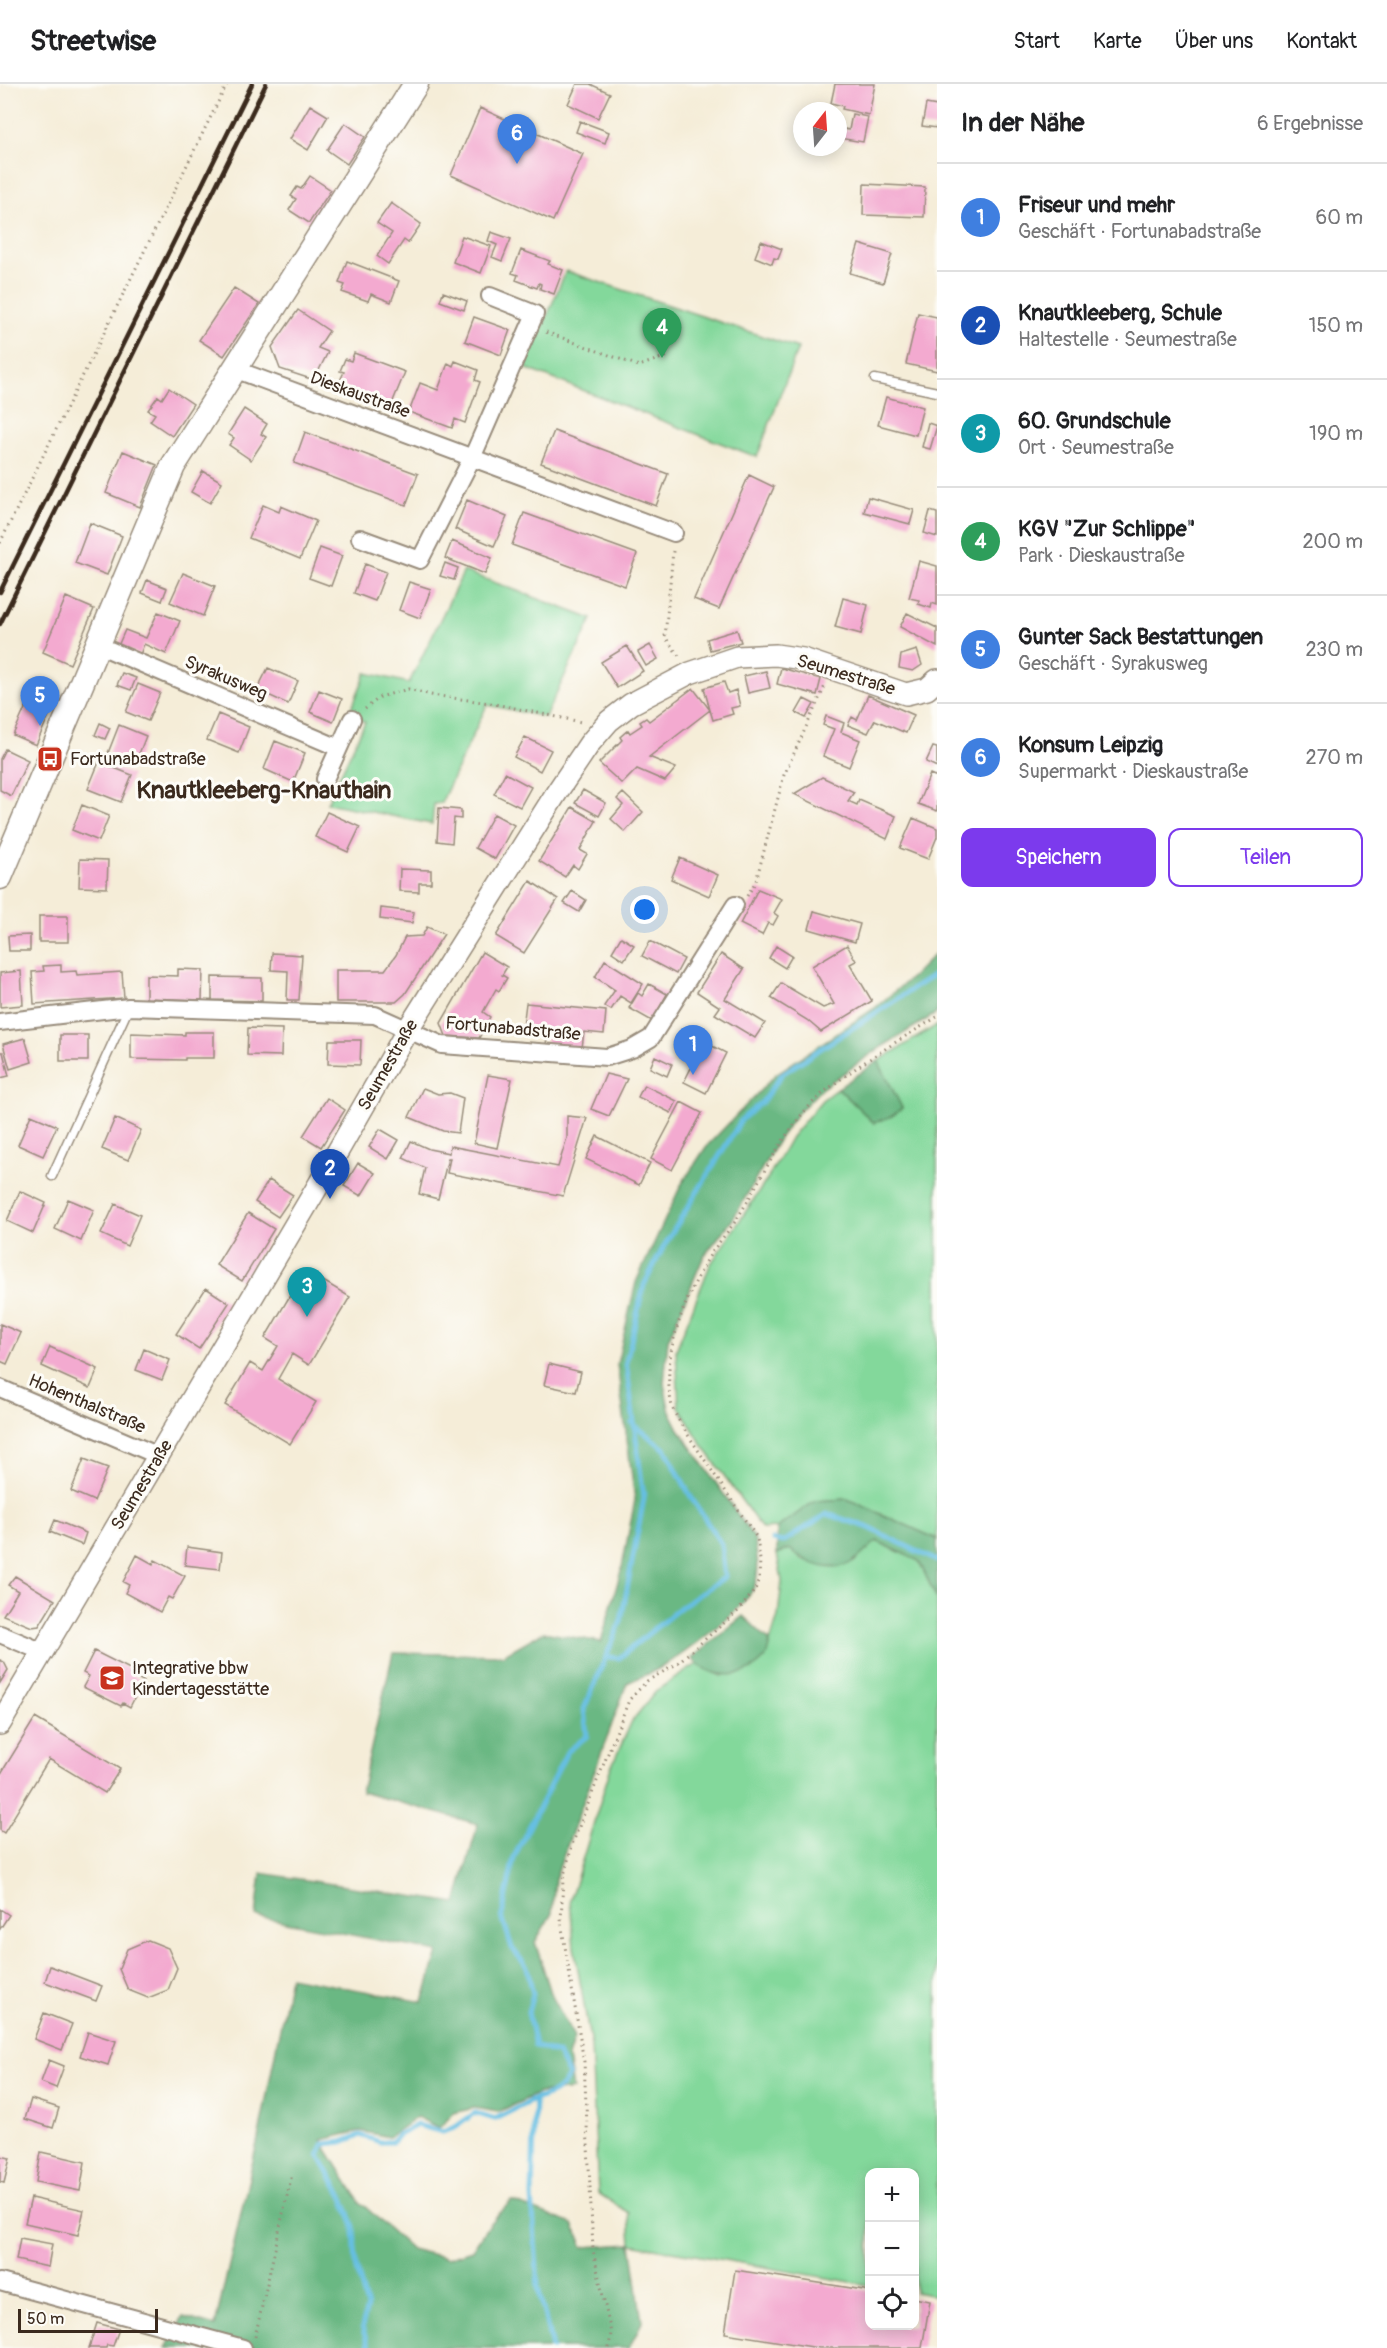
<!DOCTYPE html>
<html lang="de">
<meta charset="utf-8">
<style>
:root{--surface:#fff;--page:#f6f6f6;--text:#202124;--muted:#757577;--line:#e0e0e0;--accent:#7c3aed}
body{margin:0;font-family:Pangolin,sans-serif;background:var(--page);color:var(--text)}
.controls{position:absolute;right:18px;bottom:18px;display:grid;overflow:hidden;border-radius:12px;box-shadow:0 3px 15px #0003}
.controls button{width:54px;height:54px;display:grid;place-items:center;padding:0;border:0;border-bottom:2px solid var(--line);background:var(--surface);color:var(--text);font:30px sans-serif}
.compass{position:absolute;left:793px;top:18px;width:54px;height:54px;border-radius:50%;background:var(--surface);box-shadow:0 3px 15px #0003;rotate:17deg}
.scale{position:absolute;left:18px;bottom:15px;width:140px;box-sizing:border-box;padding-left:6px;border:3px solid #3b2a1e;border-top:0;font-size:16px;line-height:21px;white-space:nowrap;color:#3b2a1e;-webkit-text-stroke:4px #fdfcf7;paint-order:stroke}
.you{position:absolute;left:645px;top:826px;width:21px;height:21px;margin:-15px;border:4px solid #fff;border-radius:50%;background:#1a73e8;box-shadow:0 0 0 9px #1a73e833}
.badge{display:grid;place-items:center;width:39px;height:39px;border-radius:50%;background:var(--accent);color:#fff;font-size:20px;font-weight:700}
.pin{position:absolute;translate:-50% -50px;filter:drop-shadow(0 2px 3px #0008)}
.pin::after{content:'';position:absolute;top:32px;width:21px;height:18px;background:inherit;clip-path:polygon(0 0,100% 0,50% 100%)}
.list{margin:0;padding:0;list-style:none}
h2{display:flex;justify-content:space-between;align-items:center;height:78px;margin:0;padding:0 24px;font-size:26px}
h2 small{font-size:20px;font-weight:400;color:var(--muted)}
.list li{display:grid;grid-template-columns:39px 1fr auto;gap:18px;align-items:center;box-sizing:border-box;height:108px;padding:0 24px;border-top:2px solid var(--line)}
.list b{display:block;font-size:22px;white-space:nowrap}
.list p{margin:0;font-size:20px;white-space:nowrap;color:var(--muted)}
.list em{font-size:20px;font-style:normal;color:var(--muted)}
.actions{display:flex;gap:12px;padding:18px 24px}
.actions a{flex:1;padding:14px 0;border:2px solid var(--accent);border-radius:12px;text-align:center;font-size:21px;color:var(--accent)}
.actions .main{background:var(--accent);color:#fff}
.icon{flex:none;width:33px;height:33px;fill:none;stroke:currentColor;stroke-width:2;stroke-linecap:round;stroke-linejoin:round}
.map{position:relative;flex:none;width:937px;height:2264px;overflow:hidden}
header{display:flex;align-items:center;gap:36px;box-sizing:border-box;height:84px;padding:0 30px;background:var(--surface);border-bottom:2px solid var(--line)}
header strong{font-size:28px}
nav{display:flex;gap:33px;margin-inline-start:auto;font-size:21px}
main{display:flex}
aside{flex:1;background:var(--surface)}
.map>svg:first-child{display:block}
</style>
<header>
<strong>Streetwise</strong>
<nav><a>Start</a><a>Karte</a><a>Über uns</a><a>Kontakt</a></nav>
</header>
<main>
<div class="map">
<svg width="937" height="2264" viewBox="0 0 937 2264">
<rect width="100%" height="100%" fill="#fdfcf7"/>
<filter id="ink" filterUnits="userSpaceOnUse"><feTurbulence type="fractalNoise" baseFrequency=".0167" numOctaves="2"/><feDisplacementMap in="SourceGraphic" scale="12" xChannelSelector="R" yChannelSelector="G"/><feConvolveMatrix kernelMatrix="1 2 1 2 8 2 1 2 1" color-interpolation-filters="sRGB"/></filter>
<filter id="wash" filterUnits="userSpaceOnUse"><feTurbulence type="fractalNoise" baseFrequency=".008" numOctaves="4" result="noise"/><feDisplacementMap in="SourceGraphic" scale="24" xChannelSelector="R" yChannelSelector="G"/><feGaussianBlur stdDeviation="1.35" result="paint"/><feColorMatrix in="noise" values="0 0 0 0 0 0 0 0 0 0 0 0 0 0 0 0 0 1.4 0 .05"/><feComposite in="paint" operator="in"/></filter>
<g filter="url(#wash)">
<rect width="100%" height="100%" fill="#f5edd8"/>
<!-- green -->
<path fill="#83d89b" stroke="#5f815c" stroke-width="1.5" d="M566,187L798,264L757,373L525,284Z
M464,487L592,535L545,633L487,621L441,719L434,720L432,740L327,719L365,638L350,628L366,589L409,599Z
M937,941V1455L847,1415L815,1417L777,1444L762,1445L703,1362L679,1323L676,1266L710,1181L766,1097L791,1053L822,1016L838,1004L874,1039L902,1024L878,977Z
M876,1457L919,1477L937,1516V2212L915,2208L914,2088H870L869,2201L631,2160L629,2129L598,2109L591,1961L574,1863L570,1816L610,1686L632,1637L657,1606L697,1580L722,1592L765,1574L778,1532L782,1497L777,1470L790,1465L802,1476L854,1478Z"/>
<!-- forest -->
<path fill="#6ab883" stroke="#527150" stroke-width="1.5" d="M937,868V929L883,962L821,1005L797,1030L780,1053L733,1135L704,1172L668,1256L664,1299L669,1325L679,1345L754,1454C757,1471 761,1489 753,1505C743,1525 686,1569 665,1581C654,1588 640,1593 627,1599L555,1795L552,1829L535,1858L552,1912L574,1953L568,1973L573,2005L539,2009L498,2028L474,2024L454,2029L439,2044L417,2033L389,2053L360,2047L321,2056L360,2118L411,2165L447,2174L472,2166L490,2139L511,2117L573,2140L583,2163L631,2160L642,2238L629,2264H166L183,2233L215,2242L260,2046L290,1893L423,1918L438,1868L256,1832L261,1789L456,1819L478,1740L361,1708L393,1569L503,1571L543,1548L601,1558L622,1483L635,1416L617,1280L636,1198L681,1101L706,1063L776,990L876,923L913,892Z
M878,977L902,1024L892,1032L874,1039L838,1004Z
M847,1415L937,1455V1515L919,1477L877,1457C869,1463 863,1471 855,1476C834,1492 807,1480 790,1465L777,1470V1444L815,1417Z
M743,1532L770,1557C769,1562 768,1571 764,1575C745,1596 711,1596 692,1574Z"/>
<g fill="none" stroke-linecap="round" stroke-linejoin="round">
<!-- stream -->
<path stroke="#66bfe3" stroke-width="5" d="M773,1456L783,1458L827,1430L867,1443L937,1477
M607,1573L619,1574L682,1522L725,1493L721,1460L691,1413L666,1366L632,1339
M369,2264L362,2243L367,2223L356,2182L354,2143L343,2114L319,2072L323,2060L342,2058L360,2051L380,2058H392L398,2051L417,2041L443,2048L457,2042L475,2029L495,2035L535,2015
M552,2264L538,2203L532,2111L535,2015C551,2011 560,2007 569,1992L558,1970L535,1962L528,1928L533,1910L527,1883L512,1864L502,1832L514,1773L567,1668L587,1652L584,1625L621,1537L644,1414L626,1278L644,1201L664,1162L742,1035L762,1018L782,990L937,889"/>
</g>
<g id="blocks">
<!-- building -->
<path fill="#f3aad0" d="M577,0H590L610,9L598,34L568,20Z
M835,0H875L869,31L842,25L843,22L831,19Z
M926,20L937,22V44L922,42Z
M310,21L328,32L308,66L290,55Z
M480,24L583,70L553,137L451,91Z
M852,30L868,33L863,58L838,54L840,44L849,46Z
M580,37L609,48L605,59L576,48Z
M345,39L365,53L347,80L327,66Z
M310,92L331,106L309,139L289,126L296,115L291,112L297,103L301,105Z
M864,100L925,103L924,133L863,131Z
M391,119L421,140L408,159L404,156L388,180L377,172L392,149L377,139Z
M491,148L511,155L502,177L492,173L497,161L488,157Z
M462,152L491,162L481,189L453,178Z
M761,157L782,165L778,175L774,174L772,180L755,173Z
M859,160L892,170L883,199L850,189Z
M521,166L550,177L548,180L563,186L554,210L540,205L541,200L539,199L537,204L516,196L518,191L512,189Z
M347,177L399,197L391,218L371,210L368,217L342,208L345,201L339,199Z
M234,204L259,220L224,272L199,256Z
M443,208L467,217L464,226L440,217Z
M298,226L329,247L318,264L328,268L314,296L280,285L272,263Z
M918,229L937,233V287L906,280Z
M474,233L510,246L501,271L465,257Z
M354,269L405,288L391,322L338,301L344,288L340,287L345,275L351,277Z
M455,277L478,286L475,296L480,298L465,339L455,335L452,344L409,328L420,299L438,306L448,279L453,282Z
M169,304L193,320L172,352L150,337L155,330L148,326L158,312L162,315Z
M886,313L923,323L916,351L878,341Z
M244,325L267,340L261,350L266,353L251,376L229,361L234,354L228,350Z
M928,339L937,342L930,365L922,363Z
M554,347L668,390L656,422L541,379Z
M305,348L418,390L406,421L294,379Z
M123,367L157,381L140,423L106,409Z
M203,387L222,398L210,419L191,408Z
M749,391L774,403L719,525L694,515Z
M868,413L914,426L910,440L864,428Z
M467,416L507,433L494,462L455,445Z
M263,421L279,428L281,422L316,437L300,475L249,454Z
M930,427L937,429V453L924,449Z
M524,429L637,470L625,502L512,461Z
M90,439L122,452L107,491L75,479Z
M452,457L492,474L485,490L445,474Z
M320,464L342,472L331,502L309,494Z
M919,477L937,482V521L932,519L931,524L918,520L919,516L909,514Z
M445,479L458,484L454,496L440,492Z
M365,480L386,488L375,517L354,509Z
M183,489L215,502L203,532L170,518Z
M147,496L167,504L162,517L142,509Z
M409,498L431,505L420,534L399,526Z
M66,513L94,525L70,580L43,568Z
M843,514L868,521L861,550L835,543Z
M158,528L180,537L166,570L144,560L140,571L118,562L125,546L146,554Z
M907,529L937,544V563L900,543Z
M737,546L741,558L710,566L707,555Z
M650,561L658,575L646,582L638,568Z
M627,562L643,587L617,604L601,578Z
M917,566L922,581L913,587L899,584L901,571Z
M268,584L298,597L288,620L257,606Z
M781,584L821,595L817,611L777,600Z
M766,587L770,604L748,609L744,592Z
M122,589L136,594L131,606L117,601Z
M37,598L59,608L36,661L13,651Z
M724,598L728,609L736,606L740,622L731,624L733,630L713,636L710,626L649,673L676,684L665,697L637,685L622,700L599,679L622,656L620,653L628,646L630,649L642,641L640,638L646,634L649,637L693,604L710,626L704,604Z
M138,600L160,609L148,637L126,628Z
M319,606L342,615L333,638L310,628Z
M868,611L914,631L906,649L875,636L868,649L848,641L852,633L857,636Z
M804,615L814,620L806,634L796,629Z
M218,630L249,643L239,669L207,656Z
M826,632L844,639L841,648L860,656L849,683L823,672L834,645L823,641Z
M100,639L110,644L105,655L95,651Z
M119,641L146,652L135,680L108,669Z
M525,653L551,666L540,687L514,673Z
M275,657L305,669L293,698L264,685Z
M933,663L937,664V683L926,678Z
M5,665L28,676L11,712L0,706V675Z
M99,678L132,691L121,718L88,705Z
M505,689L531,703L520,723L494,710Z
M930,690L937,693V727L918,720Z
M822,693L854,708L848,717L857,721L859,716L896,732L887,755L794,710Z
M583,706L606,719L599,732L575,719Z
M623,709L643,728L625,748L611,735L623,721L617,715Z
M82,721L109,732L99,757L72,746Z
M572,723L596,737L580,766L587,770L578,785L573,781L565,793L539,777Z
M439,724L461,726V735L454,734L452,759L437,757Z
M327,728L360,743L348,768L315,753Z
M494,730L514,741L495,775L475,764Z
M913,734L937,744V753L928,775L900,764Z
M680,774L718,791L709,812L671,795Z
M80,775L108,776L107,804L79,803Z
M400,785L431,786V799H419V808L399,807Z
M530,797L558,815L524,869L496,852Z
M758,805L782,815L774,829L778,832L773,841L768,839L762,851L740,840Z
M572,807L586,816L579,828L564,819Z
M381,824L414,828L412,839L380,835Z
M814,827L860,840L855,858L809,845Z
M39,832H68V858H39Z
M427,843L444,850L405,910L396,918H336V886H385L396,871L405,853L422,852Z
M30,851V867H9L8,852Z
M621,853L634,861L624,876L612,868Z
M650,857L684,875L676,890L642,872Z
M847,861L856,877L850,880L872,917L821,948L807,936L771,914L781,899L823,924L834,920L812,882Z
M776,862L792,872L785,884L769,874Z
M482,868L507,883L502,891L507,894L499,907L496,905L483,928L490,933L479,954L446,952L441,939Z
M272,869L302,871L299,916H287L288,887L271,886Z
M721,870L744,885L725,915L765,939L755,954L715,930L720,923L697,908Z
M605,876L643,900L631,919L620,912L611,926L604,922L615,906L595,893Z
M61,881V888L76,887L77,891L122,888L124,914L34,920L32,888L44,887L43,882Z
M178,885L203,886L202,916L146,914V891L178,892Z
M21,887L23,921L0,923V889Z
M212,893L262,894V917L212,916Z
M649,900L667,910L652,937L629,924L638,909L642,912Z
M526,919L606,927L604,950L584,948L582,964L546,960L548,946L523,943Z
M248,944L282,945L281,972L247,971Z
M185,948H214V974H185V976L131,975V949L185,951Z
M60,951H88V977H60Z
M25,954L32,978L10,985L3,960Z
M329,956H361L360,981L328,980Z
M704,958L726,969L706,1009L684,998Z
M0,968H3L9,992L0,994Z
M655,972L672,980L667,992L650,984Z
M606,990L627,995L609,1032L591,1025Z
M488,991L512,995L497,1064L474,1059Z
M644,1001L677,1017L671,1029L638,1013Z
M423,1004L438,1010L450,1009L463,1014L458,1049L443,1047L409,1033Z
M327,1014L345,1026L321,1063L303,1052Z
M681,1018L702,1029L672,1086L651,1075Z
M31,1031L57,1042L43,1072L18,1061Z
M567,1032L587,1034L563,1112L447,1089L450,1074H448L438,1115L419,1110L425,1084L403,1074L411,1057L429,1065L449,1069L450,1062L558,1083L567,1054Z
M115,1034L141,1046L128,1076L102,1065Z
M380,1045L399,1056L388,1075L369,1063Z
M597,1052L650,1079L639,1101L586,1075Z
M358,1079L375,1089L361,1112L344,1102Z
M269,1096L293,1111L278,1133L255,1118Z
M20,1107L46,1119L33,1149L7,1137Z
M68,1115L94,1126L81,1157L55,1145Z
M115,1120L140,1131L127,1162L101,1150Z
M248,1129L274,1145L242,1197L216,1181Z
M305,1186L350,1213L309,1281L292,1270L278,1295L316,1318L290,1360L225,1321L250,1279L263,1287L278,1262L265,1254Z
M206,1204L229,1219L199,1265L176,1250Z
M0,1240L21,1249L7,1280L0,1277Z
M50,1263L98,1285L90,1304L42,1282Z
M144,1265L170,1276L162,1296L136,1286Z
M549,1280L581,1288L576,1308L544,1301Z
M84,1375L108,1384L94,1417L71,1407Z
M55,1436L86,1449L82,1461L50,1448Z
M187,1463L222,1468L220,1485L185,1481Z
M137,1471L153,1480L155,1476L185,1492L172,1515L168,1513L160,1528L125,1509L129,1501L123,1498Z
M15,1492L55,1516L39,1542L32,1543L3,1531L18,1507L8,1501Z
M94,1567L132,1586L130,1590L143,1597L130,1623L123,1619L121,1622L83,1603L89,1592L83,1589Z
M0,1576L4,1578L8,1586L0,1599Z
M35,1634L120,1685L105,1709L49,1675L4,1749L0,1746V1691Z
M0,1825L9,1831L0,1845Z
M148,1856L168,1864L177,1884L168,1906L148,1914L128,1906L119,1885L127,1865Z
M50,1882L102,1902L96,1917L45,1898Z
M44,1929L72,1940L62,1966L34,1955Z
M88,1948L116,1957L108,1981L80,1972Z
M49,1976L64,1982L56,2004L41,1998Z
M31,2015L59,2024L53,2044L25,2035Z
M41,2068L85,2078L80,2107L36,2098Z
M0,2072L10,2074L4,2099L0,2098Z
M31,2114L84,2126L78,2151L25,2139Z
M20,2154L52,2160L48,2183L16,2176Z
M735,2186L870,2207V2242H914V2214L930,2217L922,2264H819L725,2249Z
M97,2239L119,2245L113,2262L107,2261L106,2264H89Z"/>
</g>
</g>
<g filter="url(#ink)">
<use href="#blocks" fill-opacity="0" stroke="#988c7b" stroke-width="1.5"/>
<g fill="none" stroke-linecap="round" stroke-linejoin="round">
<!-- service casing -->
<g stroke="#988c7b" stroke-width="11">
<path id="service" d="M875,295L937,308
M52,1092L129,923"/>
</g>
<!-- minor casing -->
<g stroke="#988c7b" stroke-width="20">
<path id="minor" d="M234,285L674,449
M360,454L420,476L472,374L535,230L490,212
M98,561L339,664L325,695
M339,664L352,635
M0,938L129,923L375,931L442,961L607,973L632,965L651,954L735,821
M0,1304L159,1372
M0,1550L43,1568
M0,2198L243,2264"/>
</g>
<!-- tertiary casing -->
<g stroke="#988c7b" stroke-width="24">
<path id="tertiary" d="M0,1640L315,1107L408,945L557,708L590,659L609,637L631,620L690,589L737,573L776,571L803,575L906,610L927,605L937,596"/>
</g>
<!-- secondary casing -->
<g stroke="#988c7b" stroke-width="27">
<path id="secondary" d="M0,793L173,382L416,0"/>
</g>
<!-- path -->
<path stroke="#988c7b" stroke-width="3" stroke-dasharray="1.5 4.5" stroke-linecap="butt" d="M546,248L639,282L670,271
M0,459L227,0
M673,467L665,553L679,572
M365,625L380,613L408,605L431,611L490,619L581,638
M747,812L756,797L784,691L825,602
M255,2253L292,2090
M609,2264L611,2249L593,2166L584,1978L561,1838L563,1795L573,1758L629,1616L647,1597L675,1581L738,1527L755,1506L759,1494L760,1476L757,1454L682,1342C679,1336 674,1329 672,1322C660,1274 683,1219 706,1178C715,1161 730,1147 740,1130C763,1091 788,1038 823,1009C858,980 898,957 937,933"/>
<!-- service -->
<use href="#service" stroke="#fff" stroke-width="8"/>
<!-- minor -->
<use href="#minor" stroke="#fff" stroke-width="16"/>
<!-- tertiary -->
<use href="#tertiary" stroke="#fff" stroke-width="21"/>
<!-- secondary -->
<use href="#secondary" stroke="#fff" stroke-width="24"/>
<!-- rail -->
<path stroke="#3b2a1e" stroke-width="4.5" d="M0,508L252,0
M0,540L266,0"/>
</g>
</g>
<!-- icons -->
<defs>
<g id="bus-square" transform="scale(1.35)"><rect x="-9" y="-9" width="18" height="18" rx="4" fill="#c8321e" stroke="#fdfcf7"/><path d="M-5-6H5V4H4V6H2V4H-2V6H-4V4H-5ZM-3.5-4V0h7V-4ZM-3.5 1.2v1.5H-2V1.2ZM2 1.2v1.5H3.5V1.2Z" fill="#fff"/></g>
<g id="school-square" transform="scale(1.35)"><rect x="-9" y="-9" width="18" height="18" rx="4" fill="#c8321e" stroke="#fdfcf7"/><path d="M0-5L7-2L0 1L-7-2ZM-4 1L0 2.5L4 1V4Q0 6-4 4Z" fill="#fff"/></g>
</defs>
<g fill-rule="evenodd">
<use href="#bus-square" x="50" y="675"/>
<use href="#school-square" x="112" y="1594"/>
</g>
<g text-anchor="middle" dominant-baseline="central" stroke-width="6" stroke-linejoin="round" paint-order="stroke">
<!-- street labels -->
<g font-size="18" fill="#3b2a1e" stroke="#fdfcf7">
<text transform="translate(360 311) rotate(20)">Dieskaustraße</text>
<text transform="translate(846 591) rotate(17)">Seumestraße</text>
<text transform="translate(226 594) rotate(23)">Syrakusweg</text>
<text transform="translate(513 945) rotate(5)">Fortunabadstraße</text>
<text transform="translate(388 981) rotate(-60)">Seumestraße</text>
<text transform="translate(87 1320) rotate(23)">Hohenthalstraße</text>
<text transform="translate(142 1401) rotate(-59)">Seumestraße</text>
</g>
<!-- poi labels -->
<g font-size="18" fill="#3b2a1e" stroke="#fdfcf7" text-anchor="start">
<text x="70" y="675">Fortunabadstraße</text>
<text x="132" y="1584">Integrative bbw<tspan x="132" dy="21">Kindertagesstätte</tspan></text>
</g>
<!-- district labels -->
<g font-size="24" font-weight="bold" fill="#3b2a1e" stroke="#fdfcf7">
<text x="264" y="706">Knautkleeberg-Knauthain</text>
</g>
</g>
</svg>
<div class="controls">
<button>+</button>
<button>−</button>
<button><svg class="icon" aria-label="locate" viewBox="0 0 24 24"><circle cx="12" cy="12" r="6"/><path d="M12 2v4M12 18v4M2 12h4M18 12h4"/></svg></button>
</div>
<svg class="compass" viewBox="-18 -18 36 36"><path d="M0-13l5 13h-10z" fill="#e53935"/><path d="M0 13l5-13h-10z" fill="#757577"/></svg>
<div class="scale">50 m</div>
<div class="you"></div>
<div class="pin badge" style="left:693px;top:991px;background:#3f7fe0">1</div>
<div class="pin badge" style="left:330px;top:1115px;background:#1a4fb4">2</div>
<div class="pin badge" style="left:307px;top:1233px;background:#0f9aa8">3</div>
<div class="pin badge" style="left:662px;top:274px;background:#2e9e5b">4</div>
<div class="pin badge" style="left:40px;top:642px;background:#3f7fe0">5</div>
<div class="pin badge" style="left:517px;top:80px;background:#3f7fe0">6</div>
</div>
<aside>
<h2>In der Nähe<small>6 Ergebnisse</small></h2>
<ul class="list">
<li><span class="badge" style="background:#3f7fe0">1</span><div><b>Friseur und mehr</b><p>Geschäft · Fortunabadstraße</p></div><em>60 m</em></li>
<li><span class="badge" style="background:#1a4fb4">2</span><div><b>Knautkleeberg, Schule</b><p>Haltestelle · Seumestraße</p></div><em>150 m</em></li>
<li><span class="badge" style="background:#0f9aa8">3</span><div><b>60. Grundschule</b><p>Ort · Seumestraße</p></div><em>190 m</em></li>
<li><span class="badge" style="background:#2e9e5b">4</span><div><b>KGV &quot;Zur Schlippe&quot;</b><p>Park · Dieskaustraße</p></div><em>200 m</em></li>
<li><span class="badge" style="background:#3f7fe0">5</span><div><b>Gunter Sack Bestattungen</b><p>Geschäft · Syrakusweg</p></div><em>230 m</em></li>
<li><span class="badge" style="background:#3f7fe0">6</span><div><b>Konsum Leipzig</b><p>Supermarkt · Dieskaustraße</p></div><em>270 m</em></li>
</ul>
<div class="actions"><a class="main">Speichern</a><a>Teilen</a></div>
</aside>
</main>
